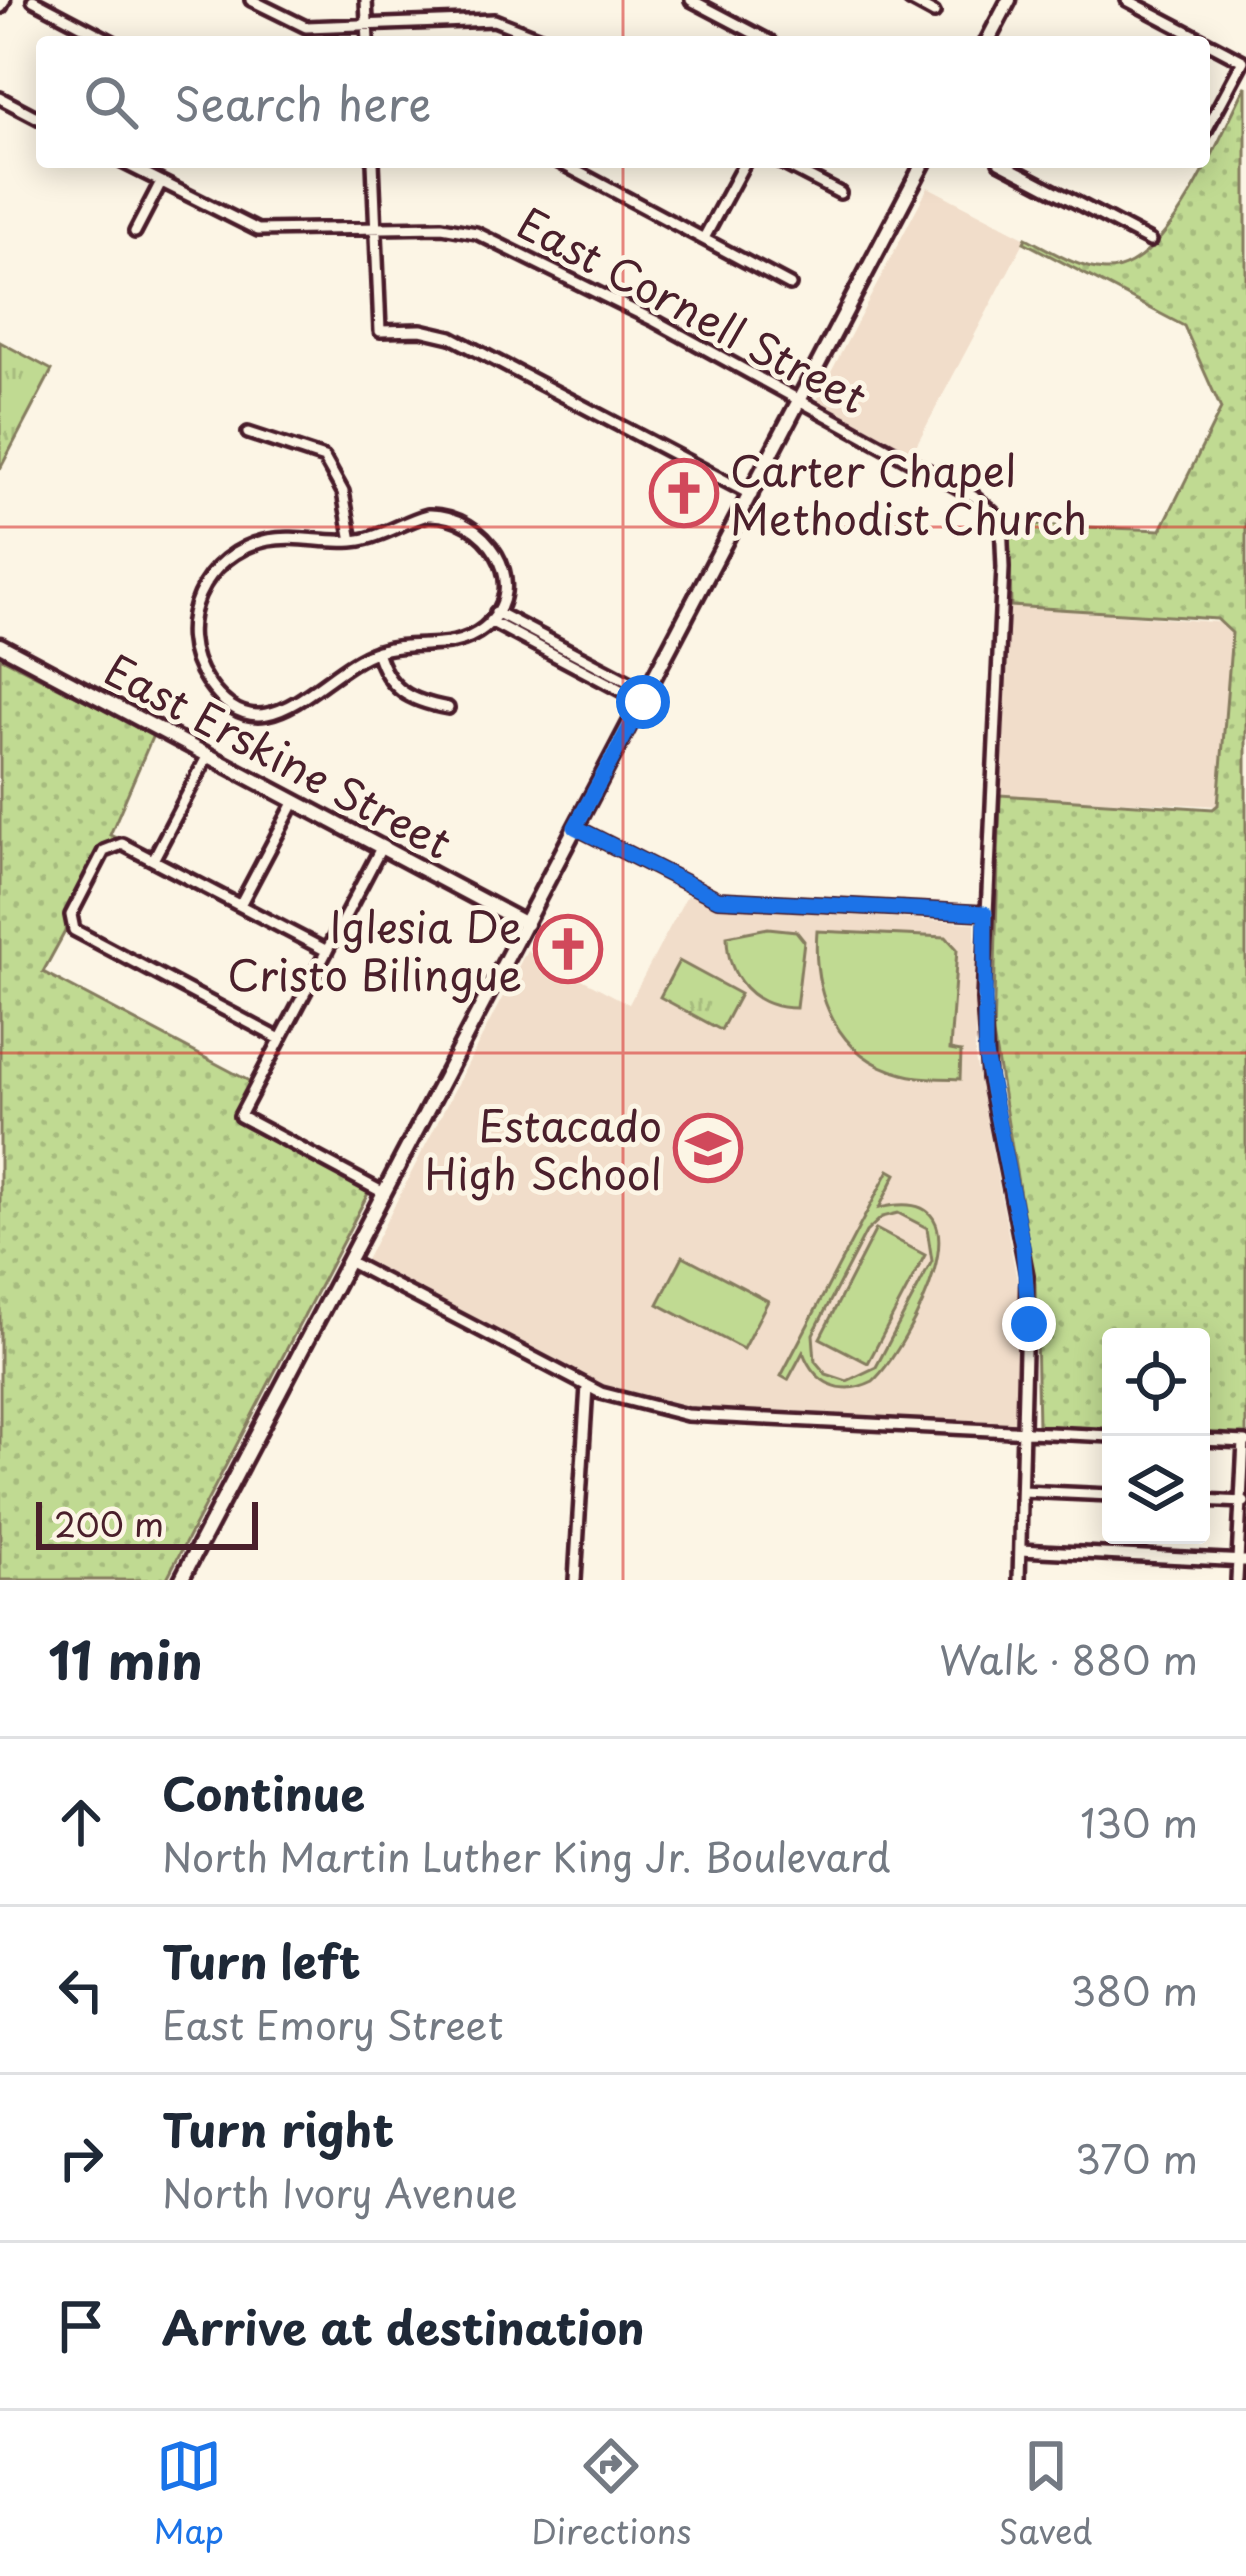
<!DOCTYPE html>
<meta charset="utf-8">
<style>
:root{--surface:#fff;--page:#f6f6f7;--text:#1f2937;--muted:#747a83;--line:#e0e1e3;--accent:#1a73e8}
body{margin:0;font-family:"Playpen Sans",sans-serif;background:var(--page);color:var(--text)}
.controls{position:absolute;right:36px;bottom:36px;display:grid;overflow:hidden;border-radius:12px;box-shadow:0 6px 30px #0003}
.controls button{width:108px;height:108px;display:grid;place-items:center;padding:0;border:0;border-bottom:3px solid var(--line);background:var(--surface);color:var(--text);font:60px sans-serif}
.scale{position:absolute;left:36px;bottom:30px;width:222px;box-sizing:border-box;padding-left:12px;border:6px solid #4a1f2b;border-top:0;font-size:33px;line-height:42px;white-space:nowrap;color:#4a1f2b;-webkit-text-stroke:9px #fcf5e5;paint-order:stroke}
.stop{position:absolute;width:36px;height:36px;margin:-27px;border:9px solid #1a73e8;border-radius:50%;background:#fff}
.stop.end{background:#1a73e8;border-color:#fff;box-shadow:0 3px 12px #0008}
.list{margin:0;padding:0;list-style:none}
h2{display:flex;justify-content:space-between;align-items:center;height:156px;margin:0;padding:0 48px;font-size:51px}
h2 small{font-size:39px;font-weight:400;color:var(--muted)}
.list li{display:grid;grid-template-columns:78px 1fr auto;gap:36px;align-items:center;box-sizing:border-box;height:168px;padding:0 48px;border-top:3px solid var(--line)}
.list b{display:block;font-size:45px;white-space:nowrap}
.list p{margin:0;font-size:39px;white-space:nowrap;color:var(--muted)}
.list em{font-size:39px;font-style:normal;color:var(--muted)}
.icon{flex:none;width:66px;height:66px;fill:none;stroke:currentColor;stroke-width:2;stroke-linecap:round;stroke-linejoin:round}
.map{position:relative;flex:none;width:1246px;height:1580px;overflow:hidden}
.search{position:absolute;background:var(--surface);box-shadow:0 6px 30px #0003;left:36px;right:36px;top:36px;height:132px;display:flex;align-items:center;gap:30px;box-sizing:border-box;padding:0 42px;border-radius:12px;color:var(--muted);font-size:45px}
.sheet{height:828px;background:var(--surface)}
nav{display:flex;justify-content:space-around;align-items:center;box-sizing:border-box;height:168px;border-top:3px solid var(--line);background:var(--surface);font-size:33px;color:var(--muted)}
nav a{display:grid;justify-items:center;gap:6px}
nav .on{color:var(--accent)}
.map>svg:first-child{display:block}
</style>
<div class="map">
<svg width="1246" height="1580" viewBox="0 0 1246 1580">
<defs>
<pattern id="grass-dots" width="8" height="8" patternUnits="userSpaceOnUse" patternTransform="scale(3)"><rect width="8" height="8" fill="#c0da92"/><path d="M2 2h.1M6 6h.1" fill="none" stroke="#a6bb7e" stroke-width="1.8" stroke-linecap="round"/></pattern>
<pattern id="park-tufts" width="24" height="20" patternUnits="userSpaceOnUse" patternTransform="scale(3)"><rect width="24" height="20" fill="#c0da92"/><path d="M3 7l-1-3M5 7V3M7 7l1-3M15 17l-1-3M17 17v-4M19 17l1-3" fill="none" stroke="#a6bb7e"/></pattern>
</defs>
<rect width="100%" height="100%" fill="#fcf5e5"/>
<filter id="ink" filterUnits="userSpaceOnUse"><feTurbulence type="fractalNoise" baseFrequency=".00833" numOctaves="2"/><feDisplacementMap in="SourceGraphic" scale="24" xChannelSelector="R" yChannelSelector="G"/><feConvolveMatrix kernelMatrix="1 2 1 2 8 2 1 2 1" color-interpolation-filters="sRGB"/></filter>
<g filter="url(#ink)">
<!-- built -->
<path fill="#f1ddca" d="M928,187L1026,238L911,455L819,405L818,397Z
M1007,606L1227,623L1232,633L1218,806L1000,795Z
M687,895L733,908L975,923V1058L1018,1285L1020,1359L1014,1423L709,1410L649,1402L579,1375L366,1260L527,950L629,1004Z"/>
<!-- grass -->
<path fill="url(#grass-dots)" stroke="#857c5e" stroke-width="3" d="M1246,86V1436L1201,1434V1337H1111V1430L1038,1427L1035,1284L993,1035L1000,795L1213,809L1218,805L1232,633L1217,619L1011,606L1009,524L1161,530L1221,409L1184,326L1024,242L1026,238C1050,250 1076,268 1104,270C1167,274 1220,134 1246,86Z
M0,657L153,735L110,835L116,838L43,972L251,1082L247,1114L374,1182L166,1580H0Z"/>
<!-- park -->
<path fill="url(#park-tufts)" stroke="#857c5e" stroke-width="3" d="M0,342L52,370L0,469Z
M679,961L740,994L721,1030L660,997Z"/>
<!-- garden -->
<path fill="#c0da92" stroke="#857c5e" stroke-width="3" fill-rule="evenodd" d="M768,928L796,931L804,941L796,1008C753,1008 727,977 727,936Z
M817,931L946,937L957,949L950,1050L961,1052L960,1079C940,1077 923,1080 903,1074C836,1057 812,994 817,931Z
M889,1170L896,1174L879,1208C999,1179 907,1350 873,1381C841,1397 815,1384 803,1352L788,1380L781,1376ZM898,1213L927,1228L932,1261L876,1367L847,1381L826,1374L815,1361L813,1334L866,1232L882,1217Z
M876,1229L925,1255L868,1363L820,1338Z
M683,1256L768,1301L743,1349L658,1304Z"/>
<g fill="none" stroke-linecap="round" stroke-linejoin="round">
<!-- street casing -->
<g stroke="#4a1f2b" stroke-width="18">
<path id="street" d="M33,0L113,42
M251,0L306,27L494,20L550,42
M366,0L368,42
M691,0L771,42
M910,0L934,13
M1127,0L1243,61L1204,134
M0,98L42,120
M122,162L258,230L442,227L476,233L655,321L974,496L1001,520L1003,568L983,1000L988,1078L1027,1275L1019,1580
M373,162L380,331L421,330L451,337L752,495
M559,162L790,285
M780,162L840,193
M999,162L1150,241
M135,232L161,182
M704,238L745,162
M248,433L324,458L343,492L352,541
M428,515C484,513 536,585 484,628C452,654 414,639 378,651C321,669 264,765 207,681C169,626 204,553 268,540C298,534 329,545 360,540C384,536 405,521 428,515Z
M496,612L648,692
M490,621L643,702
M377,651C388,690 410,701 448,708
M575,827L718,899L985,913
M382,846L240,1116L384,1193
M153,860L208,755
M240,905L295,801
M280,1039L74,930L71,915L104,851L122,844L327,951
M348,1261L601,1393L687,1415L1111,1436
M1201,1440L1246,1442
M1022,1491L1111,1495
M1201,1500L1244,1502
M1020,1550L1246,1561
M575,1580L587,1386
M1237,1580L1244,1442"/>
</g>
<!-- secondary casing -->
<g stroke="#4a1f2b" stroke-width="21">
<path id="secondary" d="M0,6L3,0
M987,42L1009,0
M0,645L526,924
M181,1580L924,162"/>
</g>
<!-- street -->
<use href="#street" stroke="#fcf5e5" stroke-width="9"/>
<!-- secondary -->
<use href="#secondary" stroke="#fcf5e5" stroke-width="12"/>
</g>
</g>
<g fill="none" stroke-linecap="round" stroke-linejoin="round" filter="url(#ink)">
<!-- route -->
<path stroke="#1a73e8" stroke-width="15" d="M643,702L575,827L718,899L985,913V1054L1023,1247L1029,1324"/>
</g>
<!-- grid -->
<path fill="none" stroke="#d62828" stroke-width="3" stroke-opacity="0.55" d="M623,0V42M623,162V1580M0,527H1246M0,1053H1246"/>
<!-- icons -->
<defs>
<g id="church-ring" transform="scale(3.45)"><circle r="9.5" fill="#fcf5e5" stroke="#d1495b" stroke-width="1.5"/><path d="M-1.2-6h2.4v3.5h3.3v2.4h-3.3V6h-2.4V-.1h-3.3v-2.4h3.3Z" fill="#d1495b"/></g>
<g id="school-ring" transform="scale(3.45)"><circle r="9.5" fill="#fcf5e5" stroke="#d1495b" stroke-width="1.5"/><path d="M0-5L7-2L0 1L-7-2ZM-4 1L0 2.5L4 1V4Q0 6-4 4Z" fill="#d1495b"/></g>
</defs>
<g fill-rule="evenodd">
<use href="#church-ring" x="684" y="493"/>
<use href="#church-ring" x="568" y="949"/>
<use href="#school-ring" x="708" y="1148"/>
</g>
<g text-anchor="middle" dominant-baseline="central" stroke-width="10" stroke-linejoin="round" paint-order="stroke">
<!-- street labels -->
<g font-size="42" fill="#4a1f2b" stroke="#fcf5e5">
<text transform="translate(693 309) rotate(28)">East Cornell Street</text>
<text transform="translate(279 755) rotate(28)">East Erskine Street</text>
</g>
<!-- poi labels -->
<g font-size="42" fill="#4a1f2b" stroke="#fcf5e5" text-anchor="end">
<text x="730" y="469" text-anchor="start">Carter Chapel<tspan x="730" dy="48">Methodist Church</tspan></text>
<text x="522" y="925">Iglesia De<tspan x="522" dy="48">Cristo Bilingue</tspan></text>
<text x="662" y="1124">Estacado<tspan x="662" dy="48">High School</tspan></text>
</g>
</g>
</svg>
<div class="controls">
<button><svg class="icon" aria-label="locate" viewBox="0 0 24 24"><circle cx="12" cy="12" r="6"/><path d="M12 2v4M12 18v4M2 12h4M18 12h4"/></svg></button>
<button><svg class="icon" aria-label="layers" viewBox="0 0 24 24"><path d="M12 4l9 5-9 5-9-5zM3 14l9 5 9-5"/></svg></button>
</div>
<div class="scale">200 m</div>
<div class="stop" style="left:643px;top:702px"></div>
<div class="stop end" style="left:1029px;top:1324px"></div>
<div class="search"><svg class="icon" aria-label="search" viewBox="0 0 24 24"><circle cx="10" cy="10" r="6"/><path d="M15 15l6 6"/></svg>Search here</div>
</div>
<section class="sheet">
<h2>11 min<small>Walk · 880 m</small></h2>
<ul class="list">
<li><svg class="icon" aria-label="ahead" viewBox="0 0 24 24"><path d="M12 20V5M6 11l6-6 6 6"/></svg><div><b>Continue</b><p>North Martin Luther King Jr. Boulevard</p></div><em>130 m</em></li>
<li><svg class="icon" aria-label="left" viewBox="0 0 24 24"><path d="M17 20v-9H6M10 6l-5 5 5 5"/></svg><div><b>Turn left</b><p>East Emory Street</p></div><em>380 m</em></li>
<li><svg class="icon" aria-label="right" viewBox="0 0 24 24"><path d="M7 20v-9h11M14 6l5 5-5 5"/></svg><div><b>Turn right</b><p>North Ivory Avenue</p></div><em>370 m</em></li>
<li><svg class="icon" aria-label="arrive" viewBox="0 0 24 24"><path d="M6 21V4h12l-3 4 3 4H6"/></svg><div><b>Arrive at destination</b></div></li>
</ul>
</section>
<nav>
<a class="on"><svg class="icon" aria-label="map" viewBox="0 0 24 24"><path d="M3 6l6-2 6 2 6-2v14l-6 2-6-2-6 2zM9 4v14M15 6v14"/></svg>Map</a>
<a><svg class="icon" aria-label="directions" viewBox="0 0 24 24"><path d="M12 3l9 9-9 9-9-9zM9 14v-3h6M13 9l2 2-2 2"/></svg>Directions</a>
<a><svg class="icon" aria-label="saved" viewBox="0 0 24 24"><path d="M7 4h10v16l-5-4-5 4z"/></svg>Saved</a>
</nav>
